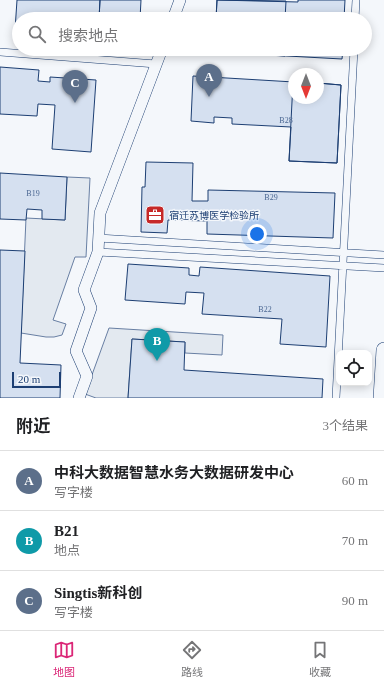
<!DOCTYPE html>
<html lang="zh">
<meta charset="utf-8">
<style>
:root{--surface:#fff;--page:#f2f2f2;--text:#202124;--muted:#757577;--line:#e0e0e0;--accent:#db2777}
body{margin:0;font-family:"Times New Roman","Noto Sans SC",serif;background:var(--page);color:var(--text)}
.controls{position:absolute;right:12px;bottom:12px;display:grid;overflow:hidden;border-radius:8px;box-shadow:0 2px 10px #0003}
.controls button{width:36px;height:36px;display:grid;place-items:center;padding:0;border:0;border-bottom:1px solid var(--line);background:var(--surface);color:var(--text);font:20px sans-serif}
.compass{position:absolute;left:288px;top:68px;width:36px;height:36px;border-radius:50%;background:var(--surface);box-shadow:0 2px 10px #0003;rotate:180deg}
.scale{position:absolute;left:12px;bottom:10px;width:49px;box-sizing:border-box;padding-left:4px;border:2px solid #1d3f73;border-top:0;font-size:11px;line-height:14px;white-space:nowrap;color:#1d3f73;-webkit-text-stroke:3px #f4f7fb;paint-order:stroke}
.you{position:absolute;left:257px;top:234px;width:14px;height:14px;margin:-10px;border:3px solid #fff;border-radius:50%;background:#1a73e8;box-shadow:0 0 0 6px #1a73e833}
.badge{display:grid;place-items:center;width:26px;height:26px;border-radius:50%;background:var(--accent);color:#fff;font-size:13px;font-weight:700}
.pin{position:absolute;translate:-50% -33px;filter:drop-shadow(0 1px 2px #0008)}
.pin::after{content:'';position:absolute;top:21px;width:14px;height:12px;background:inherit;clip-path:polygon(0 0,100% 0,50% 100%)}
.list{margin:0;padding:0;list-style:none}
h2{display:flex;justify-content:space-between;align-items:center;height:52px;margin:0;padding:0 16px;font-size:17px}
h2 small{font-size:13px;font-weight:400;color:var(--muted)}
.list li{display:grid;grid-template-columns:26px 1fr auto;gap:12px;align-items:center;box-sizing:border-box;height:60px;padding:0 16px;border-top:1px solid var(--line)}
.list b{display:block;font-size:15px;white-space:nowrap}
.list p{margin:0;font-size:13px;white-space:nowrap;color:var(--muted)}
.list em{font-size:13px;font-style:normal;color:var(--muted)}
.icon{flex:none;width:22px;height:22px;fill:none;stroke:currentColor;stroke-width:2;stroke-linecap:round;stroke-linejoin:round}
.map{position:relative;flex:none;width:384px;height:398px;overflow:hidden}
.search{position:absolute;background:var(--surface);box-shadow:0 2px 10px #0003;left:12px;right:12px;top:12px;height:44px;display:flex;align-items:center;gap:10px;box-sizing:border-box;padding:0 14px;border-radius:22px;color:var(--muted);font-size:15px}
.sheet{height:232px;background:var(--surface)}
nav{display:flex;justify-content:space-around;align-items:center;box-sizing:border-box;height:56px;border-top:1px solid var(--line);background:var(--surface);font-size:11px;color:var(--muted)}
nav a{display:grid;justify-items:center;gap:2px}
nav .on{color:var(--accent)}
.map>svg:first-child{display:block}
</style>
<div class="map">
<svg width="384" height="398" viewBox="0 0 384 398">
<rect width="100%" height="100%" fill="#f4f7fb"/>
<!-- green -->
<path fill="#e3e9f0" stroke="#687fa3" d="M67,177L90,178L86,257H75L53,320L66,324L62,335L54,337H46L21,333L26,218L65,220Z
M109,328L223,335L222,355L185,353V342L132,339L128,398H96L85,394Z"/>
<!-- building -->
<path fill="#d5e0f0" stroke="#1d3f73" d="M17,0H100L99,19H19V31L15,30Z
M100,0H141L140,19H99Z
M217,0L298,2V0H345L344,19H216Z
M217,0L286,1L285,19H216Z
M115,49H139V50Z
M214,49H343L342,59L214,52Z
M214,49H285V56L214,52Z
M0,67L39,70L38,81L50,82V77L96,80L91,152L52,149L55,105L38,104L37,116L0,114Z
M193,76L294,82V98H318V83L341,85L337,163L289,161L291,127L232,124V118L214,117V123L191,121Z
M293,82L294,98H318V83L341,85L337,163L289,161Z
M146,162L193,163L192,201H208V190L335,193L333,238L207,234V221L168,220L167,233L141,232L142,187H145Z
M0,173L67,177L65,220L42,219V210L27,209L26,220L0,219Z
M0,250L25,251L20,363L61,365L60,398H0Z
M128,264L189,268V275L199,276L200,267L330,276L326,347L280,344L282,319L202,314L204,293L186,292L185,304L125,300Z
M132,339L185,342L184,370L323,379L322,398H128Z"/>
<g fill="none" stroke-linecap="round" stroke-linejoin="round">
<!-- service casing -->
<g stroke="#1d3f73" stroke-width="8">
<path id="service" d="M355,19L356,0
M0,52L156,64
M98,238L384,255
M98,252L384,268
M336,398L354,49"/>
</g>
<!-- pedestrian casing -->
<g stroke="#1d3f73" stroke-width="12">
<path id="pedestrian" d="M173,19L180,0
M79,398L87,376L76,351L91,308L84,290L98,252L100,213L162,49"/>
</g>
<!-- minor casing -->
<g stroke="#1d3f73" stroke-width="16">
<path id="minor" d="M381,398L384,350"/>
</g>
<!-- service -->
<use href="#service" stroke="#f4f7fb" stroke-width="7"/>
<!-- pedestrian -->
<use href="#pedestrian" stroke="#f4f7fb" stroke-width="11"/>
<!-- minor -->
<use href="#minor" stroke="#f4f7fb" stroke-width="15"/>
</g>
<!-- icons -->
<defs>
<g id="office-square" transform="scale(1)"><rect x="-9" y="-9" width="18" height="18" rx="4" fill="#c62828" stroke="#f4f7fb"/><path d="M-6-3h4V-5.5h4V-3h4V5H-6ZM-1-4.5V-3h2v-1.5ZM-6 0V1H6V0Z" fill="#fff"/></g>
</defs>
<g fill-rule="evenodd">
<use href="#office-square" x="155" y="215"/>
</g>
<g text-anchor="middle" dominant-baseline="central" stroke-width="3" stroke-linejoin="round" paint-order="stroke">
<!-- number labels -->
<g font-size="8" fill="#4b6792">
<text x="286" y="120">B28</text>
<text x="33" y="193">B19</text>
<text x="271" y="197">B29</text>
<text x="265" y="309">B22</text>
</g>
<!-- poi labels -->
<g font-size="10" fill="#1d3f73" stroke="#f4f7fb" text-anchor="start">
<text x="169" y="215">宿迁苏博医学检验所</text>
</g>
</g>
</svg>
<div class="controls">
<button><svg class="icon" aria-label="locate" viewBox="0 0 24 24"><circle cx="12" cy="12" r="6"/><path d="M12 2v4M12 18v4M2 12h4M18 12h4"/></svg></button>
</div>
<svg class="compass" viewBox="-18 -18 36 36"><path d="M0-13l5 13h-10z" fill="#e53935"/><path d="M0 13l5-13h-10z" fill="#757577"/></svg>
<div class="scale">20 m</div>
<div class="you"></div>
<div class="pin badge" style="left:209px;top:97px;background:#5c6f8a">A</div>
<div class="pin badge" style="left:157px;top:361px;background:#0f9aa8">B</div>
<div class="pin badge" style="left:75px;top:103px;background:#5c6f8a">C</div>
<div class="search"><svg class="icon" aria-label="search" viewBox="0 0 24 24"><circle cx="10" cy="10" r="6"/><path d="M15 15l6 6"/></svg>搜索地点</div>
</div>
<section class="sheet">
<h2>附近<small>3个结果</small></h2>
<ul class="list">
<li><span class="badge" style="background:#5c6f8a">A</span><div><b>中科大数据智慧水务大数据研发中心</b><p>写字楼</p></div><em>60 m</em></li>
<li><span class="badge" style="background:#0f9aa8">B</span><div><b>B21</b><p>地点</p></div><em>70 m</em></li>
<li><span class="badge" style="background:#5c6f8a">C</span><div><b>Singtis新科创</b><p>写字楼</p></div><em>90 m</em></li>
</ul>
</section>
<nav>
<a class="on"><svg class="icon" aria-label="map" viewBox="0 0 24 24"><path d="M3 6l6-2 6 2 6-2v14l-6 2-6-2-6 2zM9 4v14M15 6v14"/></svg>地图</a>
<a><svg class="icon" aria-label="directions" viewBox="0 0 24 24"><path d="M12 3l9 9-9 9-9-9zM9 14v-3h6M13 9l2 2-2 2"/></svg>路线</a>
<a><svg class="icon" aria-label="saved" viewBox="0 0 24 24"><path d="M7 4h10v16l-5-4-5 4z"/></svg>收藏</a>
</nav>
